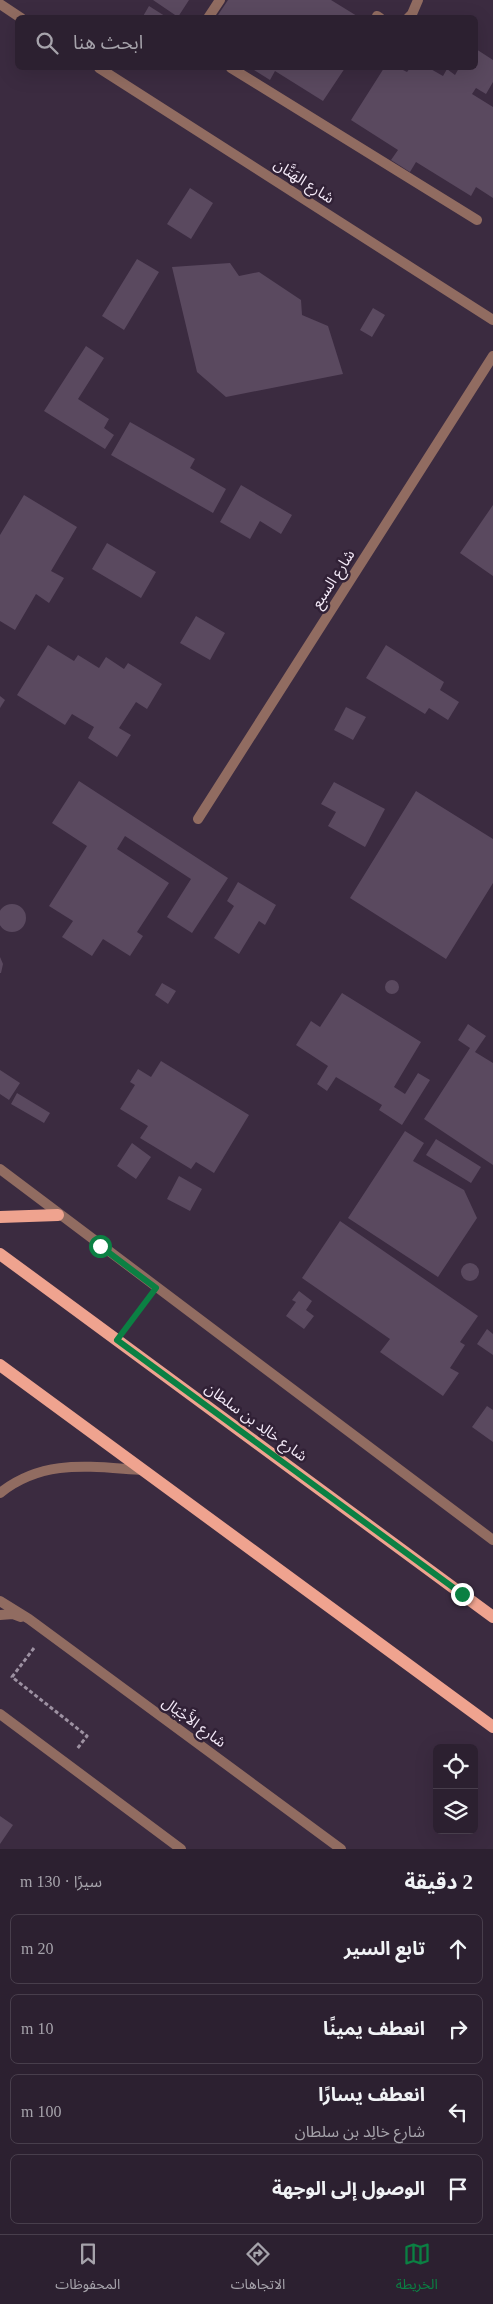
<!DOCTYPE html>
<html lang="ar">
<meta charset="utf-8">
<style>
:root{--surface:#2c2030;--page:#342838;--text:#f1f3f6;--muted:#a6a3ab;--line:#483e4c;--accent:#0b8043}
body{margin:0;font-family:"Times New Roman","Noto Sans Arabic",serif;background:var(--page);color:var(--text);direction:rtl}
.controls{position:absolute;right:15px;bottom:15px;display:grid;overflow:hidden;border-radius:8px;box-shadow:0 5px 20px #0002}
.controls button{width:45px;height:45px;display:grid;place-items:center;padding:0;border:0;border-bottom:1px solid var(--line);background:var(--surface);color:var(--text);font:25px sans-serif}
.stop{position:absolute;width:15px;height:15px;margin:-11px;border:4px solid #0b8043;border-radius:50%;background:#fff}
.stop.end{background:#0b8043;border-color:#fff;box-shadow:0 1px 5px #0008}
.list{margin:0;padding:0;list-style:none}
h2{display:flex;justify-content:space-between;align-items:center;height:65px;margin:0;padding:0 20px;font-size:21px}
h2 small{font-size:16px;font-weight:400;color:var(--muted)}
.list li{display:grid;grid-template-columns:32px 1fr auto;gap:15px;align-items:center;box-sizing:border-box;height:70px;margin:0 10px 10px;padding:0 10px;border:1px solid var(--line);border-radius:8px}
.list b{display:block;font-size:19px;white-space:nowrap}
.list p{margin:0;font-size:16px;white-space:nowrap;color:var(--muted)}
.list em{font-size:16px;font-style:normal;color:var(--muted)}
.icon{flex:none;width:28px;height:28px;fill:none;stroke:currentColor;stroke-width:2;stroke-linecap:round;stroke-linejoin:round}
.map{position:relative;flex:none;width:493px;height:1849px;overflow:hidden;direction:ltr}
.search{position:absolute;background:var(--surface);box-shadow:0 5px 20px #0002;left:15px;right:15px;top:15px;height:55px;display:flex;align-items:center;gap:12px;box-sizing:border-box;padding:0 18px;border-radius:8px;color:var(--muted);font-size:19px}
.sheet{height:385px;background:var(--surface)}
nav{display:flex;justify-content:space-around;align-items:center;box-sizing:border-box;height:70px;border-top:1px solid var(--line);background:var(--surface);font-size:14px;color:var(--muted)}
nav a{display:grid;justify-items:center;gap:2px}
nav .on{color:var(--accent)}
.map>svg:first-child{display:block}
</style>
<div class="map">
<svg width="493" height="1849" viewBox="0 0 493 1849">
<rect width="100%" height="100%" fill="#3b2b40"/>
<!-- building -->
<path fill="#5a495f" d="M153,0H189L178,17Z
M228,0H331L357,16L216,18Z
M149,6L168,18H142Z
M476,49L493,60V82L486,94L476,88L472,94L493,107V198L476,187L471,196L416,162L410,172L391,160L398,150L351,120L384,68H399L407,72L410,68H429L443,76L447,69L455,75L459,68H476Z
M251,68H345L323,101L275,71L270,80Z
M190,188L213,203L191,239L167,224Z
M137,259L159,272L124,330L102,316Z
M230,263L239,276L259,272L301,300L302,315L328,326L343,374L226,397L197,372L172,267Z
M373,308L385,315L372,337L360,330Z
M86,346L104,358L78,399L109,419L104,428L114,435L105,449L44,411Z
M130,422L195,459L190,468L226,489L213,513L111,455Z
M241,485L292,515L281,534L260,521L250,539L220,522Z
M24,495L77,527L51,571L64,578L49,603L36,594L15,630L0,621V535Z
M493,505V576L460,553Z
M107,543L156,572L141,598L92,569Z
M196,616L225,633L210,660L180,643Z
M48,645L74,661L78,655L99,668L106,657L124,669L128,663L162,684L147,709L136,702L119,728L131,735L117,757L88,738L94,727L72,714L65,725L17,695Z
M386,645L444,682L440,690L459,702L448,720L429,708L425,714L366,678Z
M0,696L5,700L0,708Z
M346,707L366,717L353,740L334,730Z
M79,781L228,878L192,933L167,917L191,879L125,836L117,849L169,883L137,932L143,936L130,956L103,939L92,956L62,937L73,921L49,906L87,846L52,823Z
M334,782L385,809L365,847L328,826L336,812L321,804Z
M416,791L493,839V883L446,959L350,898Z
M238,882L276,905L265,925L259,921L239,954L214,938L234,906L227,901Z
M-2 918a14 14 0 1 1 28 0a14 14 0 1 1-28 0Z
M0,957L3,964L1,973H0Z
M385 987a7 7 0 1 1 14 0a7 7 0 1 1-14 0Z
M162,983L176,991L168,1004L155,995Z
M342,993L421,1042L394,1087L405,1094L418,1073L430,1080L402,1125L379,1110L382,1105L336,1077L327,1091L317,1084L328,1066L296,1045L311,1021L320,1027Z
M468,1024L486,1036L475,1052L493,1063V1165L424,1119L470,1048L458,1040Z
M161,1061L249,1115L214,1173L196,1162L191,1169L140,1138L148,1126L120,1109L135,1085L130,1082L138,1069L151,1077Z
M0,1070L20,1083L9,1100L0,1094Z
M17,1093L50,1113L44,1123L11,1104Z
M405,1131L424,1143L413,1161L464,1190L477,1218L438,1277L348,1218Z
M436,1139L481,1167L471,1183L426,1155Z
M132,1143L151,1157L136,1179L117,1166Z
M179,1176L202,1189L190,1211L167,1199Z
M340,1221L478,1316L460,1342L465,1345L450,1368L459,1373L443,1396L380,1352L390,1339L302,1278Z
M461 1272a9 9 0 1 1 18 0a9 9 0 1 1-18 0Z
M299,1291L312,1301L306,1310L314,1316L304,1329L286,1316L296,1302L292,1300Z
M487,1329L493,1334V1355L477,1344Z
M487,1406L493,1410V1442L472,1427Z
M0,1816L13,1825L0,1844Z"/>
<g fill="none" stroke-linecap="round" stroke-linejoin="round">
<!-- path -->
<path stroke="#9d91a2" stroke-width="3" stroke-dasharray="4 2.5" stroke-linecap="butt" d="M130,1324L145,1302
M34,1648L12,1677L87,1736L77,1749"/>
<!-- service -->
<path stroke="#916c61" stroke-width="10" d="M0,1493C44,1458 91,1467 143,1470
M0,1601L29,1619L341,1849
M0,1615L13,1614L21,1617
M0,1714L181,1849"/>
<!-- minor -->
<path stroke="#916c61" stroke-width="10" d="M0,4L21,18
M377,16L380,18
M208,18L220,0
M408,18L412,14L418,0
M99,68L493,320
M231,68L477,220
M198,819L493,356
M0,1169L493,1540"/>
<!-- primary -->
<path stroke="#efa38f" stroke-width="12" d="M0,1217L58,1215
M0,1254L493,1617
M0,1365L493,1727"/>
</g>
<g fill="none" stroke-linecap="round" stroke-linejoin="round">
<!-- route -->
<path stroke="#0b8043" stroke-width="6" d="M100,1246L156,1288L117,1340L462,1594"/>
</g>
<g text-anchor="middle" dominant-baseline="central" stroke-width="5" stroke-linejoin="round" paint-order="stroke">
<!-- street labels -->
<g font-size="15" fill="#f4eaf8" stroke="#312136">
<text transform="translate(304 181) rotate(33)">شارع الهَتَّان</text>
<text transform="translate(333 579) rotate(-57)">شارع السبع</text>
<text transform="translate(256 1422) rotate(36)">شارع خالِد بن سلطان</text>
<text transform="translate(194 1722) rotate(36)">شارع الأَجْيَال</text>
</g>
</g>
</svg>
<div class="controls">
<button><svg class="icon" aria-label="locate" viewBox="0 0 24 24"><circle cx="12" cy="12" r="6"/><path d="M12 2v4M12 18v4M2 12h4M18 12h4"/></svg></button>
<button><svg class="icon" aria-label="layers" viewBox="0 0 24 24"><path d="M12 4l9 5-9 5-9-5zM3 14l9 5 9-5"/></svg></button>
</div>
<div class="stop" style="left:100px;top:1246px"></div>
<div class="stop end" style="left:462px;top:1594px"></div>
<div class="search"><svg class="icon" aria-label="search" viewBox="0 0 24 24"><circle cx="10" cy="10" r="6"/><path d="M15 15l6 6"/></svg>ابحث هنا</div>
</div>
<section class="sheet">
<h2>2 دقيقة<small>سيرًا · 130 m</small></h2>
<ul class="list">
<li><svg class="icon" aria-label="ahead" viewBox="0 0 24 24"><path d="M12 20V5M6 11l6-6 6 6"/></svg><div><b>تابع السير</b></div><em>20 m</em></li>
<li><svg class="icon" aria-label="right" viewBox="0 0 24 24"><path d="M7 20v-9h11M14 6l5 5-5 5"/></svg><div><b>انعطف يمينًا</b></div><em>10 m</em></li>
<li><svg class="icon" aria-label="left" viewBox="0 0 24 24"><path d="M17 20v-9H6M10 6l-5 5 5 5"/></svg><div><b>انعطف يسارًا</b><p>شارع خالِد بن سلطان</p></div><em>100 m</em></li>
<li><svg class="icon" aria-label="arrive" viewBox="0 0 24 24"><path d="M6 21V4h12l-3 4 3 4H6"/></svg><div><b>الوصول إلى الوجهة</b></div></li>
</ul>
</section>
<nav>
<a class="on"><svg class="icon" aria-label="map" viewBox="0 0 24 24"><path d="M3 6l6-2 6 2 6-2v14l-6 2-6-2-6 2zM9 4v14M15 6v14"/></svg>الخريطة</a>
<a><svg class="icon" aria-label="directions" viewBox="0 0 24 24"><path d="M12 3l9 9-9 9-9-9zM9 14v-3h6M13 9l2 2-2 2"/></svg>الاتجاهات</a>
<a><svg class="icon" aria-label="saved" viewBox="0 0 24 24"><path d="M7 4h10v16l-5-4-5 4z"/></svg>المحفوظات</a>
</nav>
